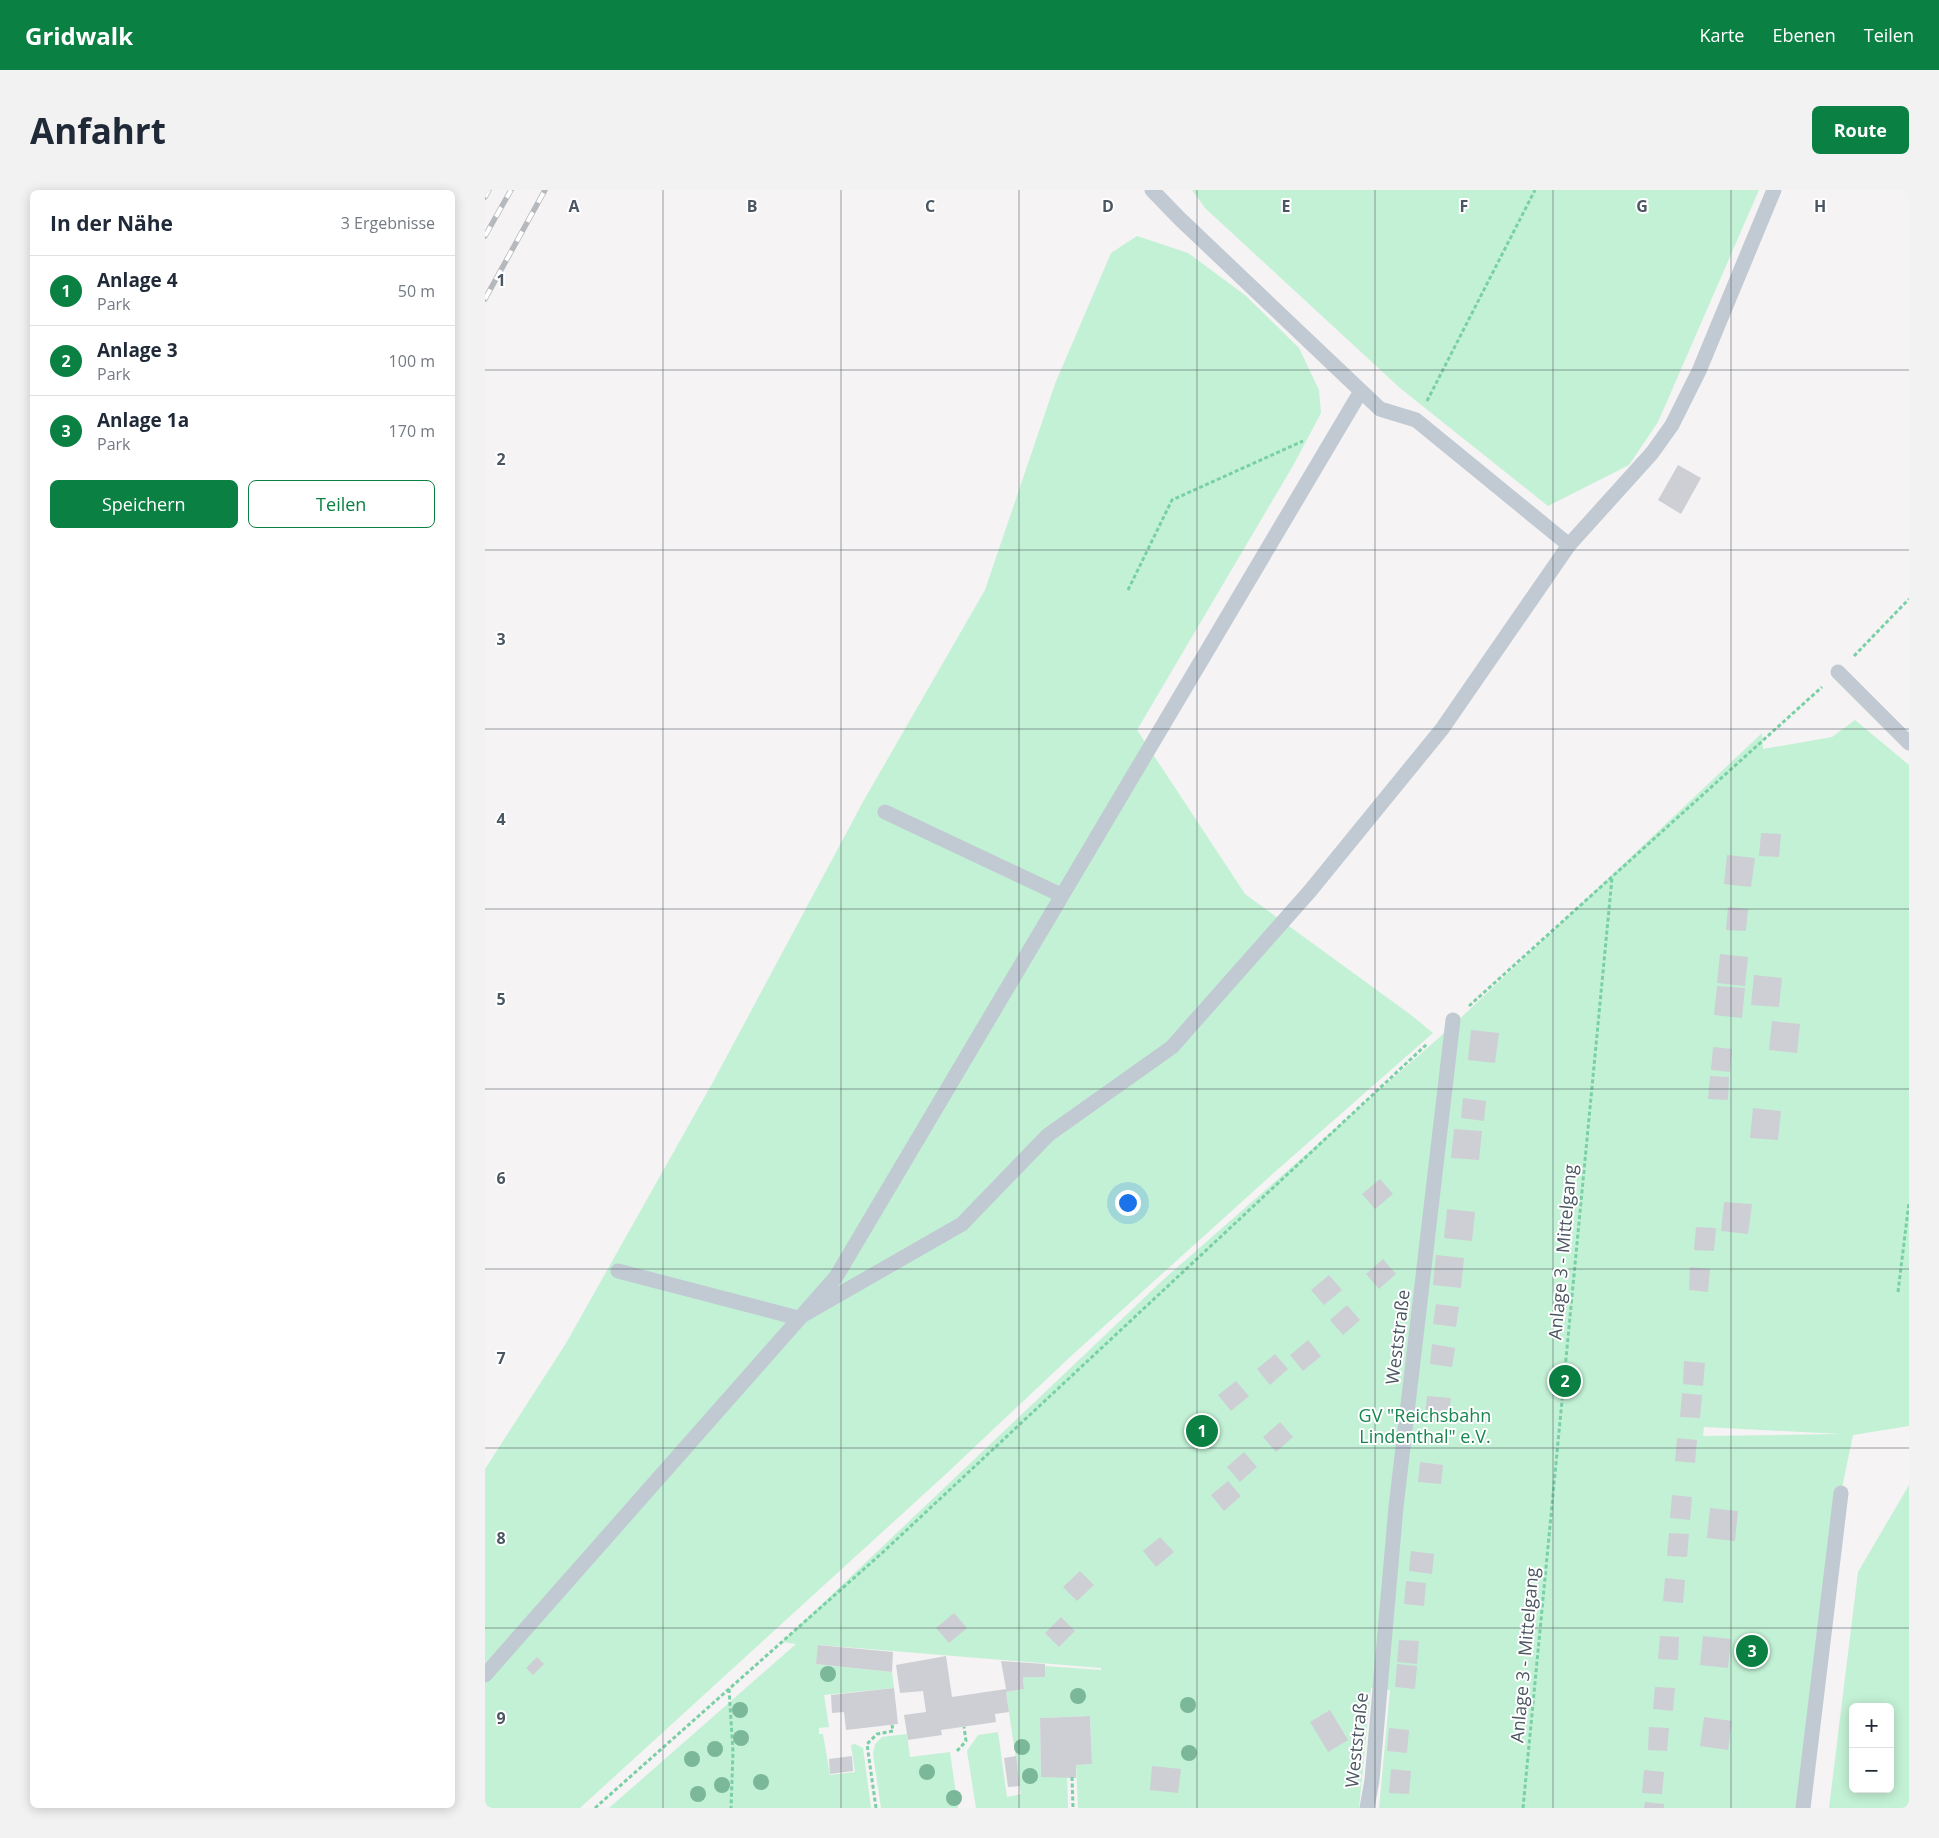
<!DOCTYPE html>
<html lang="de">
<meta charset="utf-8">
<style>
:root{--surface:#fff;--page:#f2f2f3;--text:#1f2937;--muted:#747a83;--line:#e0e1e3;--accent:#0b8043}
body{margin:0;font-family:"Open Sans",sans-serif;background:var(--page);color:var(--text)}
.controls{position:absolute;right:15px;bottom:15px;display:grid;overflow:hidden;border-radius:8px;box-shadow:0 2px 12px #0003}
.controls button{width:45px;height:45px;display:grid;place-items:center;padding:0;border:0;border-bottom:1px solid var(--line);background:var(--surface);color:var(--text);font:25px sans-serif}
.you{position:absolute;left:642px;top:1012px;width:18px;height:18px;margin:-12px;border:4px solid #fff;border-radius:50%;background:#1a73e8;box-shadow:0 0 0 8px #1a73e833}
.badge{display:grid;place-items:center;width:32px;height:32px;border-radius:50%;background:var(--accent);color:#fff;font-size:16px;font-weight:700}
.pin{position:absolute;translate:-50% -50%;border:2px solid #fff;box-shadow:0 1px 5px #0006}
.list{margin:0;padding:0;list-style:none}
h2{display:flex;justify-content:space-between;align-items:center;height:65px;margin:0;padding:0 20px;font-size:21px}
h2 small{font-size:16px;font-weight:400;color:var(--muted)}
.list li{display:grid;grid-template-columns:32px 1fr auto;gap:15px;align-items:center;box-sizing:border-box;height:70px;padding:0 20px;border-top:1px solid var(--line)}
.list b{display:block;font-size:19px;white-space:nowrap}
.list p{margin:0;font-size:16px;white-space:nowrap;color:var(--muted)}
.list em{font-size:16px;font-style:normal;color:var(--muted)}
.actions{display:flex;gap:10px;padding:15px 20px}
.actions a{flex:1;padding:11px 0;border:1px solid var(--accent);border-radius:8px;text-align:center;font-size:18px;color:var(--accent)}
.actions .main{background:var(--accent);color:#fff}
.map{position:relative;flex:none;width:1424px;height:1618px;overflow:hidden;border-radius:8px}
header{display:flex;align-items:center;gap:30px;box-sizing:border-box;height:70px;padding:0 25px;background:var(--accent);color:#fff}
header strong{font-size:24px}
nav{display:flex;gap:28px;margin-inline-start:auto;font-size:18px}
.intro{display:flex;align-items:center;justify-content:space-between;box-sizing:border-box;height:120px;padding:0 30px}
h1{margin:0;font-size:35px}
.button{padding:12px 22px;border-radius:8px;background:var(--accent);color:#fff;font-size:18px;font-weight:700}
main{display:flex;gap:30px;padding:0 30px}
aside{flex:1;background:var(--surface);border-radius:8px;box-shadow:0 2px 12px #0003}
.map>svg:first-child{display:block}
</style>
<header>
<strong>Gridwalk</strong>
<nav><a>Karte</a><a>Ebenen</a><a>Teilen</a></nav>
</header>
<div class="intro"><h1>Anfahrt</h1><a class="button">Route</a></div>
<main>
<aside>
<h2>In der Nähe<small>3 Ergebnisse</small></h2>
<ul class="list">
<li><span class="badge">1</span><div><b>Anlage 4</b><p>Park</p></div><em>50 m</em></li>
<li><span class="badge">2</span><div><b>Anlage 3</b><p>Park</p></div><em>100 m</em></li>
<li><span class="badge">3</span><div><b>Anlage 1a</b><p>Park</p></div><em>170 m</em></li>
</ul>
<div class="actions"><a class="main">Speichern</a><a>Teilen</a></div>
</aside>
<div class="map">
<svg width="1424" height="1618" viewBox="0 0 1424 1618">
<rect width="100%" height="100%" fill="#f5f3f3"/>
<!-- green -->
<path fill="#c3f1d5" fill-rule="evenodd" d="M707,0H1274L1173,232L1144,275L1063,316L915,198L720,18Z
M652,46L703,63L760,105L814,158L834,200L836,223L809,274L652,540L760,704L926,825L948,843L792,980L585,1167L462,1283L95,1618H0V1279L80,1155L228,892L379,610L500,400L570,194L626,63Z
M1370,530L1424,575V1236L1368,1245L1356,1303L1318,1618H894L905,1500L886,1498L874,1618H593L591,1575L607,1574L605,1526L555,1528L556,1587H582L583,1618H491L482,1561L493,1545L513,1542L522,1607L536,1604L521,1502L539,1499L538,1487H560V1476L616,1480V1478L334,1455L331,1474L407,1482L409,1498L339,1505L344,1537L334,1538V1544H338L345,1585L370,1582L366,1555L370,1554L378,1558L386,1618H124L311,1454L297,1452L679,1089L965,838L1277,543L1278,559L1347,547ZM1219,1237L1356,1244L1218,1246Z
M1424,1295V1618H1344L1373,1382ZM1368,1517H1405V1599H1368Z
M422,1544L425,1567L465,1562L473,1618H396L388,1564L390,1554L397,1547Z"/>
<!-- building -->
<path fill="#cdcfd5" d="M1193,275L1216,288L1196,324L1173,310Z
M1276,643L1296,644L1294,667L1274,666Z
M1242,665L1270,668L1266,697L1239,694Z
M1243,717L1263,719L1261,741L1241,740Z
M1235,764L1263,767L1260,796L1232,793Z
M1269,785L1297,788L1294,817L1266,815Z
M1232,796L1260,798L1257,828L1229,825Z
M1287,831L1315,834L1312,863L1284,860Z
M986,840L1014,843L1010,873L983,870Z
M1228,857L1247,859L1245,882L1226,880Z
M1225,886L1244,887L1243,910L1223,909Z
M978,908L1001,911L999,931L976,928Z
M1268,918L1296,921L1293,950L1265,948Z
M969,939L997,941L994,970L966,968Z
M895,989L908,1004L890,1019L877,1004Z
M1239,1012L1267,1014L1263,1044L1236,1041Z
M962,1019L990,1022L987,1051L959,1048Z
M1211,1037L1231,1038L1229,1061L1209,1060Z
M951,1065L979,1068L976,1098L948,1095Z
M898,1069L911,1084L894,1099L881,1084Z
M1205,1077L1225,1079L1223,1102L1204,1100Z
M844,1085L857,1100L839,1115L826,1100Z
M951,1114L974,1117L971,1137L948,1134Z
M862,1115L875,1130L858,1145L845,1130Z
M823,1150L836,1166L818,1181L805,1165Z
M947,1154L970,1158L967,1177L945,1174Z
M790,1164L803,1179L785,1195L772,1179Z
M1199,1171L1220,1173L1218,1196L1198,1194Z
M751,1191L764,1206L746,1221L733,1205Z
M1197,1203L1217,1205L1215,1228L1195,1227Z
M942,1206L966,1208L963,1228L940,1226Z
M795,1232L808,1247L791,1262L778,1247Z
M1192,1248L1212,1250L1210,1273L1190,1271Z
M759,1262L772,1277L755,1292L742,1277Z
M935,1272L958,1275L956,1294L933,1292Z
M743,1291L756,1306L739,1321L726,1305Z
M1187,1305L1207,1307L1205,1330L1185,1328Z
M1225,1318L1253,1321L1250,1351L1222,1348Z
M1184,1343L1204,1344L1202,1367L1182,1366Z
M675,1347L689,1362L671,1377L658,1361Z
M926,1361L949,1364L947,1384L924,1381Z
M595,1381L609,1395L592,1411L578,1397Z
M1180,1388L1200,1390L1198,1413L1178,1411Z
M921,1391L941,1393L939,1416L919,1414Z
M469,1423L482,1438L464,1453L451,1438Z
M576,1427L590,1441L574,1457L560,1443Z
M1175,1446L1194,1447L1193,1470L1173,1469Z
M1218,1446L1246,1449L1243,1478L1215,1475Z
M914,1450L934,1451L932,1474L912,1472Z
M333,1455L408,1462L407,1482L331,1474Z
M461,1466L467,1507L521,1499L516,1471L560,1474V1487H538L539,1499L521,1502L524,1522L510,1524L511,1532L456,1540L457,1545L423,1550L419,1525L441,1522L438,1501L415,1503L411,1475Z
M52,1467L59,1474L48,1485L41,1478Z
M912,1474L932,1476L930,1499L910,1497Z
M1170,1497L1190,1498L1188,1521L1168,1519Z
M409,1498L413,1534L361,1540L359,1522L347,1523L346,1505Z
M845,1520L863,1550L843,1562L825,1532Z
M605,1526L607,1574L591,1575V1588L556,1587L555,1528Z
M1219,1527L1247,1531L1243,1560L1215,1556Z
M1164,1537L1184,1538L1182,1561L1163,1560Z
M904,1538L924,1540L922,1563L902,1561Z
M367,1566L368,1581L345,1584L344,1569Z
M531,1566L535,1596L523,1597L519,1568Z
M667,1576L696,1579L693,1603L665,1600Z
M906,1579L926,1581L924,1604L904,1603Z
M1159,1580L1179,1582L1177,1604L1157,1603Z
M1160,1612L1179,1614V1618H1159Z"/>
<g fill="none" stroke-linecap="round" stroke-linejoin="round">
<!-- path -->
<path stroke="#7ad0a6" stroke-width="3" stroke-dasharray="4 2.5" stroke-linecap="butt" d="M942,211L1050,0
M643,400L687,310L818,251
M1369,466L1424,409
M984,816L1337,497
M1413,1102L1424,1012
M244,1499L248,1562L246,1618
M472,1561L481,1551L479,1537
M587,1587L588,1618
M110,1618L397,1363L942,854
M391,1618L382,1554L392,1544L408,1541L407,1535
M1038,1618L1127,688"/>
<!-- lane -->
<path stroke="#c1cad2" stroke-width="15" d="M667,0L694,28L895,219L931,230L1084,355
M1353,482L1424,553
M400,622L576,705
M133,1081L313,1128L477,1034L563,945L687,857L825,701L957,539L1084,355L1167,263L1187,235L1214,181L1289,0
M0,1485L351,1087L876,201
M882,1618L887,1590L911,1317L968,830
M1318,1618L1356,1303"/>
<!-- rail casing -->
<g stroke="#b5b8bd" stroke-width="5.5">
<path id="rail" d="M0,7L4,0
M0,46L26,0
M0,109L60,0"/>
</g>
<!-- rail -->
<use href="#rail" stroke="#fff" stroke-width="4" stroke-dasharray="11" stroke-linecap="butt"/>
</g>
<!-- trees -->
<g fill="#7bb799">
<circle cx="343" cy="1484" r="8"/>
<circle cx="593" cy="1506" r="8"/>
<circle cx="703" cy="1515" r="8"/>
<circle cx="255" cy="1520" r="8"/>
<circle cx="256" cy="1548" r="8"/>
<circle cx="537" cy="1557" r="8"/>
<circle cx="230" cy="1559" r="8"/>
<circle cx="704" cy="1563" r="8"/>
<circle cx="207" cy="1569" r="8"/>
<circle cx="442" cy="1582" r="8"/>
<circle cx="545" cy="1586" r="8"/>
<circle cx="276" cy="1592" r="8"/>
<circle cx="237" cy="1595" r="8"/>
<circle cx="213" cy="1604" r="8"/>
<circle cx="469" cy="1608" r="8"/>
</g>
<!-- grid -->
<path fill="none" stroke="#4a5661" stroke-width="1" stroke-opacity="0.55" d="M178,0V1618M356,0V1618M534,0V1618M712,0V1618M890,0V1618M1068,0V1618M1246,0V1618M0,180H1424M0,360H1424M0,539H1424M0,719H1424M0,899H1424M0,1079H1424M0,1258H1424M0,1438H1424"/>
<g text-anchor="middle" dominant-baseline="central" stroke-width="4" stroke-linejoin="round" paint-order="stroke">
<!-- street labels -->
<g font-size="18" fill="#4a5661" stroke="#fff">
<text transform="translate(1077 1062) rotate(-85)">Anlage 3 - Mittelgang</text>
<text transform="translate(912 1147) rotate(-83)">Weststraße</text>
<text transform="translate(1039 1465) rotate(-85)">Anlage 3 - Mittelgang</text>
<text transform="translate(871 1550) rotate(-84)">Weststraße</text>
</g>
<!-- park labels -->
<g font-size="18" fill="#17864f" stroke="#fff">
<text x="940" y="1225">GV "Reichsbahn<tspan x="940" dy="21">Lindenthal" e.V.</tspan></text>
</g>
</g>
<g font-size="16" text-anchor="middle" font-weight="bold" fill="#4a5661" stroke="#fff" stroke-width="4" stroke-linejoin="round" paint-order="stroke">
<text x="89" y="22">A</text>
<text x="267" y="22">B</text>
<text x="445" y="22">C</text>
<text x="623" y="22">D</text>
<text x="801" y="22">E</text>
<text x="979" y="22">F</text>
<text x="1157" y="22">G</text>
<text x="1335" y="22">H</text>
<text x="16" y="96">1</text>
<text x="16" y="275">2</text>
<text x="16" y="455">3</text>
<text x="16" y="635">4</text>
<text x="16" y="815">5</text>
<text x="16" y="994">6</text>
<text x="16" y="1174">7</text>
<text x="16" y="1354">8</text>
<text x="16" y="1534">9</text>
</g>
</svg>
<div class="controls">
<button>+</button>
<button>−</button>
</div>
<div class="you"></div>
<div class="pin badge" style="left:717px;top:1241px">1</div>
<div class="pin badge" style="left:1080px;top:1191px">2</div>
<div class="pin badge" style="left:1267px;top:1461px">3</div>
</div>
</main>
